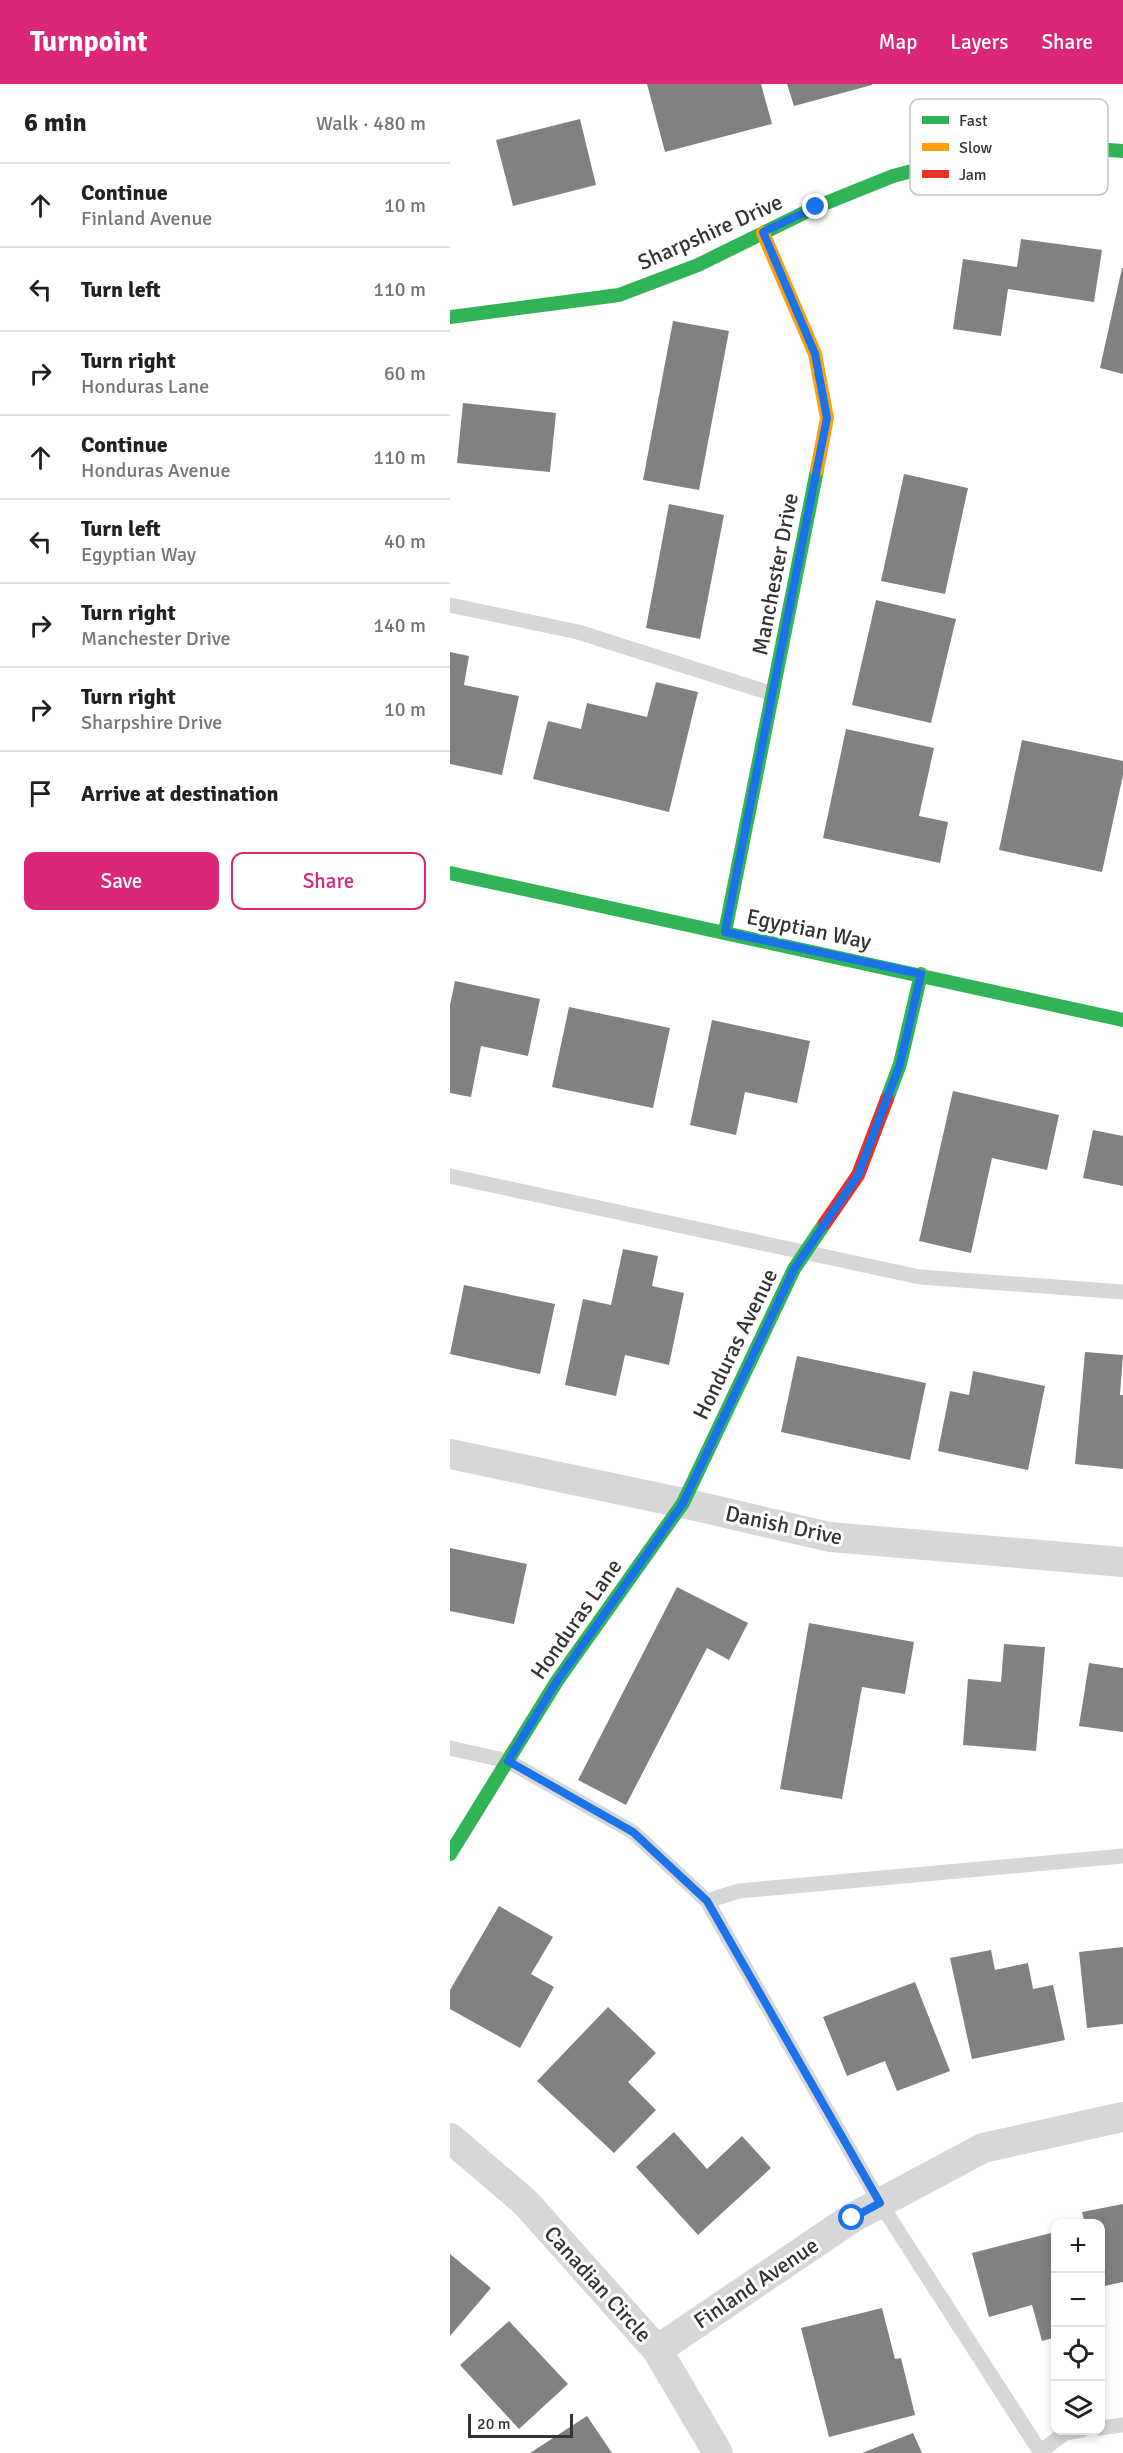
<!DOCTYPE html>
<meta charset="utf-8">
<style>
:root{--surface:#fff;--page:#f6f6f6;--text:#202124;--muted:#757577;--line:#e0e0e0;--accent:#db2777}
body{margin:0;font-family:Signika,sans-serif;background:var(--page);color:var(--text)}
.controls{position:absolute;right:18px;bottom:18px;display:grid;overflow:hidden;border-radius:12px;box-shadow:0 3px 9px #0003}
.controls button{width:54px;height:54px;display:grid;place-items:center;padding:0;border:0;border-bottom:2px solid var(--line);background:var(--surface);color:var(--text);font:30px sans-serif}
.scale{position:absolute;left:18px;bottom:15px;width:105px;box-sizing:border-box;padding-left:6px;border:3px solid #333;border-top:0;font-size:16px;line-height:21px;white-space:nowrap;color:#333;-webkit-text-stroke:4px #fff;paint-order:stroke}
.stop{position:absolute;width:18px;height:18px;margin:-14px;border:4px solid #1a73e8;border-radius:50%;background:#fff}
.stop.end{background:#1a73e8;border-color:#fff;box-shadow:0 2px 6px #0008}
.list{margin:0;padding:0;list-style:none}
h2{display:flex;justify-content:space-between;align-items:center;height:78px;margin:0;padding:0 24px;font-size:26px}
h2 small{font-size:20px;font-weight:400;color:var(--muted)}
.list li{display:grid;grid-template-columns:39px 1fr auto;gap:18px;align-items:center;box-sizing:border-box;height:84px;padding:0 24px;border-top:2px solid var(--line)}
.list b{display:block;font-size:22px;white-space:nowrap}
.list p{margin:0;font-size:20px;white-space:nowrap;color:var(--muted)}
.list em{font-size:20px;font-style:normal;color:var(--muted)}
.actions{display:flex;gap:12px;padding:18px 24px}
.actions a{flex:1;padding:14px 0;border:2px solid var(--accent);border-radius:12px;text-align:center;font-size:21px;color:var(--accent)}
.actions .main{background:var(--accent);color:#fff}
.icon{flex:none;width:33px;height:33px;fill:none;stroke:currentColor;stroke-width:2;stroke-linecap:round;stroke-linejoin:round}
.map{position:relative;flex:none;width:673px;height:2369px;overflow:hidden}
header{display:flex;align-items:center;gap:36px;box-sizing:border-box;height:84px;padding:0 30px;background:var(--accent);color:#fff}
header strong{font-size:28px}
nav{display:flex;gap:33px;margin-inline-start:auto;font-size:21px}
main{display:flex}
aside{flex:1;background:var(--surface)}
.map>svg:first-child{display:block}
</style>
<header>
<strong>Turnpoint</strong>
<nav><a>Map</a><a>Layers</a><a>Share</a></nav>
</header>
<main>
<aside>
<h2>6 min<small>Walk · 480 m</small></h2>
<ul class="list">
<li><svg class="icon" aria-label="ahead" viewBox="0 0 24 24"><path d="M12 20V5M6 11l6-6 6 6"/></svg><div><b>Continue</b><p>Finland Avenue</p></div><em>10 m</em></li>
<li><svg class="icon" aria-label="left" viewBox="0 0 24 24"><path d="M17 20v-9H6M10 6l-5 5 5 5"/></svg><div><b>Turn left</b></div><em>110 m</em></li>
<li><svg class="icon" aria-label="right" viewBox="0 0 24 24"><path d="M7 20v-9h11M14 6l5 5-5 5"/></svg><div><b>Turn right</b><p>Honduras Lane</p></div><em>60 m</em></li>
<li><svg class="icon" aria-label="ahead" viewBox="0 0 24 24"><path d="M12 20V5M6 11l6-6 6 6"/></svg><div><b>Continue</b><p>Honduras Avenue</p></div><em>110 m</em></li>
<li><svg class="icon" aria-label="left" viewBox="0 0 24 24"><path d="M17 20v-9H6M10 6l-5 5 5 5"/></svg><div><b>Turn left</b><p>Egyptian Way</p></div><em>40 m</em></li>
<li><svg class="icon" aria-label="right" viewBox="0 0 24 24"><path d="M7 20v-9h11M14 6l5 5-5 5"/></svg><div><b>Turn right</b><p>Manchester Drive</p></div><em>140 m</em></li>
<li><svg class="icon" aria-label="right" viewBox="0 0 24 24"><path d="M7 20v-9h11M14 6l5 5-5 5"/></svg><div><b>Turn right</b><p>Sharpshire Drive</p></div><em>10 m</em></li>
<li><svg class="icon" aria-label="arrive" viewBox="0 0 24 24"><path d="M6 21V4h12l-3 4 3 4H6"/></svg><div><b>Arrive at destination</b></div></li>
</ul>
<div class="actions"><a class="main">Save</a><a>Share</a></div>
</aside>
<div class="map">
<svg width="673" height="2369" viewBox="0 0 673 2369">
<rect width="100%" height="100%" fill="#fff"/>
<!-- building -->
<path fill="#818181" d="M197,0H311L322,40L215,68Z
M337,0H422V1L344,22Z
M130,35L146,101L63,122L46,56Z
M571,155L652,166L644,218L558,205L551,252L503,245L513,175L567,183Z
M672,184H673V290L650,284Z
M223,237L279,247L249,406L193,396Z
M13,319L106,329L100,388L7,379Z
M454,390L518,404L495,510L431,497Z
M219,420L274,431L250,555L196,544Z
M426,516L506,535L481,639L402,621Z
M0,568L19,572L14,601L69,612L52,691L0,680Z
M206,598L248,608L219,728L83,695L98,637L131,645L137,619L197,633Z
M396,645L484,664L469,732L498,738L490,779L373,754Z
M572,656L673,677V691L652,788L549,766Z
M5,897L90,915L78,972L31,962L21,1013L0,1009V921Z
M119,923L220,944L203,1024L102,1003Z
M262,936L360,957L347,1019L295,1008L286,1051L240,1041Z
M503,1007L609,1031L597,1086L542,1074L521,1169L469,1157Z
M643,1046L673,1052V1102L633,1094Z
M173,1165L208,1172L202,1202L234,1209L219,1281L175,1271L166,1312L115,1301L133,1215L161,1221Z
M14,1201L105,1220L90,1290L0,1270Z
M635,1268L673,1271L670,1311H673V1385L625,1380Z
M347,1272L476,1299L460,1376L331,1348Z
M523,1287L595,1302L578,1386L488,1367L500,1307L519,1311Z
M0,1464L77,1480L64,1540L0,1527Z
M227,1503L298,1539L279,1576L257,1564L176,1721L128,1696Z
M359,1539L464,1558L455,1610L412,1603L392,1715L330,1705Z
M554,1560L595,1563L586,1667L513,1661L518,1595L551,1598Z
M639,1579L673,1584V1648L629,1642Z
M49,1822L103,1853L81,1890L104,1903L70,1964L0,1925V1906Z
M673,1863V1940L637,1944L629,1868Z
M541,1866L545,1886L578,1879L583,1905L603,1901L615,1956L522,1975L500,1874Z
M465,1898L500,1987L447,2007L435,1977L397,1992L373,1933Z
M158,1923L206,1969L178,1998L206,2026L164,2069L87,1997Z
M224,2048L257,2085L292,2052L321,2084L248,2151L186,2083Z
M673,2120V2198L650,2203V2140H635L632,2128Z
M605,2148L606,2253L592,2257L582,2221L539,2233L522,2169Z
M0,2170L41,2204L0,2252Z
M432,2224L445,2275L451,2274L465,2331L379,2353L351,2244Z
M59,2237L118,2300L69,2345L10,2281Z
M137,2332L162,2369H80Z
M463,2349L472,2369H412Z"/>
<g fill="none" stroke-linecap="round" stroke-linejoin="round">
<!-- lane -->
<path stroke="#d7d7d7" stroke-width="15" d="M0,521L128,548L323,610
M0,1092L470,1193L673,1208
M0,1664L58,1677L183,1748L257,1817L430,2119L591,2369
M257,1817L289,1807L673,1772
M650,2344L673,2341
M591,2367L615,2349L632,2346"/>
<!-- street -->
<path stroke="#d7d7d7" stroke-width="30" d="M0,1370L233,1419L380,1453L673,1478
M0,2054L76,2119L207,2266L268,2369
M207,2266L402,2134L533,2064L673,2033"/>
<!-- fast -->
<path stroke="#30b455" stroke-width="14" d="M0,233L169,211L248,181L366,123L443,92L516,73L605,62L673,67
M0,789L673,936
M275,848L367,386
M437,1015L450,980L471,890
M0,1770L107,1597L233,1419L344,1185L375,1139"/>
<!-- slow -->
<path stroke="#ff9f0a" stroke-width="14" d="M313,149L365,270L377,334L367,386"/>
<!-- jam -->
<path stroke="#e5322d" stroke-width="14" d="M375,1139L408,1091L437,1015"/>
</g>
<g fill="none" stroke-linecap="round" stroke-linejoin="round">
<!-- route -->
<path stroke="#1a73e8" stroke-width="8" d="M366,123L313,148L365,270L377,334L275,848L471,890L450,980L408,1091L344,1185L233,1419L107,1597L58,1677L183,1748L257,1817L430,2119L402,2134"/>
</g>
<g text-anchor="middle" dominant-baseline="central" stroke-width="6" stroke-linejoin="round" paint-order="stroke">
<!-- street labels -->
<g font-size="22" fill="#333" stroke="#fff">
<text transform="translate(260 148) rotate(-24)">Sharpshire Drive</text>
<text transform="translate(325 490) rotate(-79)">Manchester Drive</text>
<text transform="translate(359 845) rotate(12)">Egyptian Way</text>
<text transform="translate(285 1260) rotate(-64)">Honduras Avenue</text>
<text transform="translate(334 1441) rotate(12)">Danish Drive</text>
<text transform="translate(126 1535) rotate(-55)">Honduras Lane</text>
<text transform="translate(306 2199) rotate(-34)">Finland Avenue</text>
<text transform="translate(148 2200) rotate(48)">Canadian Circle</text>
</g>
</g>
<!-- legend -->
<rect x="460" y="15" width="198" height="96" rx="9" fill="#fff" stroke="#c2c2c2" stroke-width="1.5"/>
<rect x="472" y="32" width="27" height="8" fill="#30b455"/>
<rect x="472" y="59" width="27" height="8" fill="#ff9f0a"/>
<rect x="472" y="86" width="27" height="8" fill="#e5322d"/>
<g font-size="16" fill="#333">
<text x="509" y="42">Fast</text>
<text x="509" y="69">Slow</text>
<text x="509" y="96">Jam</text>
</g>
</svg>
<div class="controls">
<button>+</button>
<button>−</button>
<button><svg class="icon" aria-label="locate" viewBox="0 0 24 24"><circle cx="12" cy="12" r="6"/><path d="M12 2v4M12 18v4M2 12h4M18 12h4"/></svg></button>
<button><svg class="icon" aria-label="layers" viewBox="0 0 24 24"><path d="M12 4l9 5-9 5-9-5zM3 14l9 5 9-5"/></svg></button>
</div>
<div class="scale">20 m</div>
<div class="stop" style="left:402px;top:2134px"></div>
<div class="stop end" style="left:366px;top:123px"></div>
</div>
</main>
